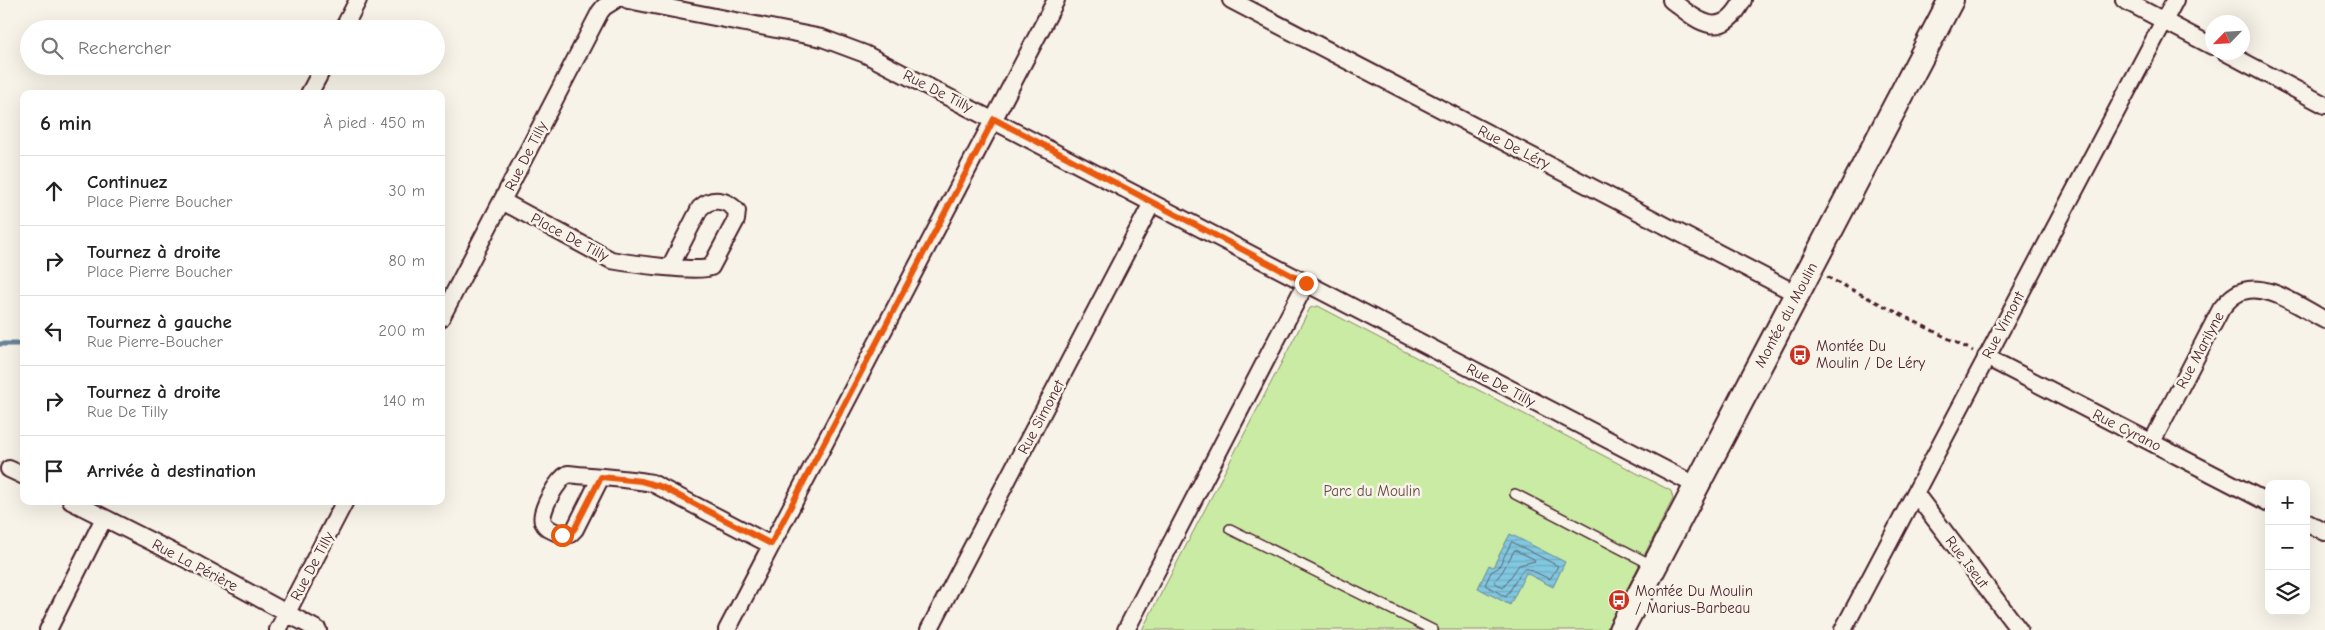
<!DOCTYPE html>
<html lang="fr">
<meta charset="utf-8">
<style>
:root{--surface:#fff;--page:#f6f6f6;--text:#222;--muted:#767676;--line:#e0e0e0}
body{margin:0;font-family:"Comic Neue",sans-serif;background:var(--page);color:var(--text)}
.controls{position:absolute;right:15px;bottom:15px;display:grid;overflow:hidden;border-radius:10px;box-shadow:0 5px 20px #0002}
.controls button{width:45px;height:45px;display:grid;place-items:center;padding:0;border:0;border-bottom:1px solid var(--line);background:var(--surface);color:var(--text);font:25px sans-serif}
.compass{position:absolute;left:2205px;top:15px;width:45px;height:45px;border-radius:50%;background:var(--surface);box-shadow:0 5px 20px #0002;rotate:245deg}
.stop{position:absolute;width:15px;height:15px;margin:-11px;border:4px solid #ea580c;border-radius:50%;background:#fff}
.stop.end{background:#ea580c;border-color:#fff;box-shadow:0 1px 5px #0008}
.list{margin:0;padding:0;list-style:none}
h2{display:flex;justify-content:space-between;align-items:center;height:65px;margin:0;padding:0 20px;font-size:21px}
h2 small{font-size:16px;font-weight:400;color:var(--muted)}
.list li{display:grid;grid-template-columns:32px 1fr auto;gap:15px;align-items:center;box-sizing:border-box;height:70px;padding:0 20px;border-top:1px solid var(--line)}
.list b{display:block;font-size:19px;white-space:nowrap}
.list p{margin:0;font-size:16px;white-space:nowrap;color:var(--muted)}
.list em{font-size:16px;font-style:normal;color:var(--muted)}
.icon{flex:none;width:28px;height:28px;fill:none;stroke:currentColor;stroke-width:2;stroke-linecap:round;stroke-linejoin:round}
.map{position:relative;flex:none;width:2325px;height:630px;overflow:hidden}
.search{position:absolute;background:var(--surface);box-shadow:0 5px 20px #0002;left:20px;top:20px;width:425px;height:55px;display:flex;align-items:center;gap:12px;box-sizing:border-box;padding:0 18px;border-radius:28px;color:var(--muted);font-size:19px}
.panel{position:absolute;background:var(--surface);box-shadow:0 5px 20px #0002;left:20px;top:90px;width:425px;height:415px;border-radius:10px}
.map>svg:first-child{display:block}
</style>
<div class="map">
<svg width="2325" height="630" viewBox="0 0 2325 630">
<defs>
<pattern id="water-rules" width="6" height="5" patternUnits="userSpaceOnUse" patternTransform="scale(1.25)"><rect width="6" height="5" fill="#80c8e0"/><path d="M0 2.5h6" fill="none" stroke="#70abc0"/></pattern>
</defs>
<rect width="100%" height="100%" fill="#f7f3e8"/>
<filter id="ink" filterUnits="userSpaceOnUse"><feTurbulence type="fractalNoise" baseFrequency=".02" numOctaves="2"/><feDisplacementMap in="SourceGraphic" scale="10" xChannelSelector="R" yChannelSelector="G"/><feConvolveMatrix kernelMatrix="1 2 1 2 8 2 1 2 1" color-interpolation-filters="sRGB"/></filter>
<g filter="url(#ink)">
<!-- green -->
<path fill="#caeba3" stroke="#8a8567" d="M1318,306L1671,491L1673,499L1606,630H1142L1310,308Z"/>
<!-- water -->
<path fill="url(#water-rules)" stroke="#6a8498" d="M1510,534L1565,562L1553,587L1526,573L1510,605L1478,588L1489,565L1493,567Z"/>
<g fill="none" stroke-linecap="round" stroke-linejoin="round">
<!-- shore -->
<path stroke="#606373" stroke-width="1" d="M1512,542L1558,566L1550,579L1528,569H1523L1506,597L1485,585L1491,572L1498,568Z
M1515,550L1534,559L1535,561L1519,565L1503,588L1494,582L1502,572Z"/>
<!-- stream -->
<path stroke="#6a8498" stroke-width="5" d="M0,344H24"/>
<!-- lane casing -->
<g stroke="#4a1f2b" stroke-width="12">
<path id="lane" d="M1515,494L1654,566
M1230,529L1433,630"/>
</g>
<!-- street casing -->
<g stroke="#4a1f2b" stroke-width="20">
<path id="street" d="M628,0L822,38L865,54L1697,486
M1231,0L1797,294
M1671,0C1699,22 1721,42 1743,0
M2124,0L2212,46
M343,29L358,0
M2225,52L2325,105
M309,94L324,66
M502,201L611,260C628,263 698,273 711,267L736,220L737,211C726,199 712,197 700,208L670,267
M441,318L600,12L604,7L615,0
M1986,357L2269,503
M2152,442L2221,309C2225,304 2230,298 2235,295C2262,277 2301,308 2325,320
M9,469L24,476
M601,477L575,529L570,534C562,535 547,531 543,522C539,511 558,479 568,474C596,477 624,478 652,483L771,545
M1915,493L2019,630
M71,501L198,565L318,630
M2306,522L2325,532
M48,630L104,518
M278,630L345,501
M727,630L1056,0
M929,630L1152,203
M1126,630L1306,283
M1843,630L2175,0"/>
</g>
<!-- secondary casing -->
<g stroke="#4a1f2b" stroke-width="28">
<path id="secondary" d="M1621,630L1951,0"/>
</g>
<!-- path -->
<path stroke="#4a1f2b" stroke-width="3" stroke-dasharray="5 4" stroke-linecap="butt" d="M1827,277L1973,351"/>
<!-- lane -->
<use href="#lane" stroke="#f7f3e8" stroke-width="9"/>
<!-- street -->
<use href="#street" stroke="#f7f3e8" stroke-width="16"/>
<!-- secondary -->
<use href="#secondary" stroke="#f7f3e8" stroke-width="24"/>
</g>
</g>
<g fill="none" stroke-linecap="round" stroke-linejoin="round" filter="url(#ink)">
<!-- route -->
<path stroke="#ea580c" stroke-width="6" d="M562,535L570,534L575,528L601,477L641,481L662,487L771,544L994,119L1306,283"/>
</g>
<!-- icons -->
<defs>
<g id="bus-disc" transform="scale(1.125)"><circle r="9.5" fill="#c8321e" stroke="#f7f3e8"/><path d="M-5-6H5V4H4V6H2V4H-2V6H-4V4H-5ZM-3.5-4V0h7V-4ZM-3.5 1.2v1.5H-2V1.2ZM2 1.2v1.5H3.5V1.2Z" fill="#fff"/></g>
</defs>
<g fill-rule="evenodd">
<use href="#bus-disc" x="1800" y="355"/>
<use href="#bus-disc" x="1619" y="600"/>
</g>
<g text-anchor="middle" dominant-baseline="central" stroke-width="5" stroke-linejoin="round" paint-order="stroke">
<!-- street labels -->
<g font-size="15" fill="#4a1f2b" stroke="#f7f3e8">
<text transform="translate(938 91) rotate(27)">Rue De Tilly</text>
<text transform="translate(1514 147) rotate(27)">Rue De Léry</text>
<text transform="translate(526 156) rotate(-63)">Rue De Tilly</text>
<text transform="translate(570 237) rotate(28)">Place De Tilly</text>
<text transform="translate(1786 315) rotate(-62)">Montée du Moulin</text>
<text transform="translate(2003 325) rotate(-62)">Rue Vimont</text>
<text transform="translate(2200 350) rotate(-62)">Rue Marilyne</text>
<text transform="translate(1501 385) rotate(28)">Rue De Tilly</text>
<text transform="translate(1041 417) rotate(-62)">Rue Simonet</text>
<text transform="translate(2127 430) rotate(27)">Rue Cyrano</text>
<text transform="translate(1967 562) rotate(53)">Rue Iseut</text>
<text transform="translate(195 565) rotate(28)">Rue La Périère</text>
<text transform="translate(312 566) rotate(-62)">Rue De Tilly</text>
</g>
<!-- poi labels -->
<g font-size="15" fill="#4a1f2b" stroke="#f7f3e8" text-anchor="start">
<text x="1816" y="346">Montée Du<tspan x="1816" dy="17">Moulin / De Léry</tspan></text>
<text x="1635" y="591">Montée Du Moulin<tspan x="1635" dy="17">/ Marius-Barbeau</tspan></text>
</g>
<!-- park labels -->
<g font-size="15" fill="#644843" stroke="#f7f3e8">
<text x="1372" y="491">Parc du Moulin</text>
</g>
</g>
</svg>
<div class="controls">
<button>+</button>
<button>−</button>
<button><svg class="icon" aria-label="layers" viewBox="0 0 24 24"><path d="M12 4l9 5-9 5-9-5zM3 14l9 5 9-5"/></svg></button>
</div>
<svg class="compass" viewBox="-18 -18 36 36"><path d="M0-13l5 13h-10z" fill="#e53935"/><path d="M0 13l5-13h-10z" fill="#767676"/></svg>
<div class="stop" style="left:562px;top:535px"></div>
<div class="stop end" style="left:1306px;top:283px"></div>
<div class="search"><svg class="icon" aria-label="search" viewBox="0 0 24 24"><circle cx="10" cy="10" r="6"/><path d="M15 15l6 6"/></svg>Rechercher</div>
<section class="panel">
<h2>6 min<small>À pied · 450 m</small></h2>
<ul class="list">
<li><svg class="icon" aria-label="ahead" viewBox="0 0 24 24"><path d="M12 20V5M6 11l6-6 6 6"/></svg><div><b>Continuez</b><p>Place Pierre Boucher</p></div><em>30 m</em></li>
<li><svg class="icon" aria-label="right" viewBox="0 0 24 24"><path d="M7 20v-9h11M14 6l5 5-5 5"/></svg><div><b>Tournez à droite</b><p>Place Pierre Boucher</p></div><em>80 m</em></li>
<li><svg class="icon" aria-label="left" viewBox="0 0 24 24"><path d="M17 20v-9H6M10 6l-5 5 5 5"/></svg><div><b>Tournez à gauche</b><p>Rue Pierre-Boucher</p></div><em>200 m</em></li>
<li><svg class="icon" aria-label="right" viewBox="0 0 24 24"><path d="M7 20v-9h11M14 6l5 5-5 5"/></svg><div><b>Tournez à droite</b><p>Rue De Tilly</p></div><em>140 m</em></li>
<li><svg class="icon" aria-label="arrive" viewBox="0 0 24 24"><path d="M6 21V4h12l-3 4 3 4H6"/></svg><div><b>Arrivée à destination</b></div></li>
</ul>
</section>
</div>
